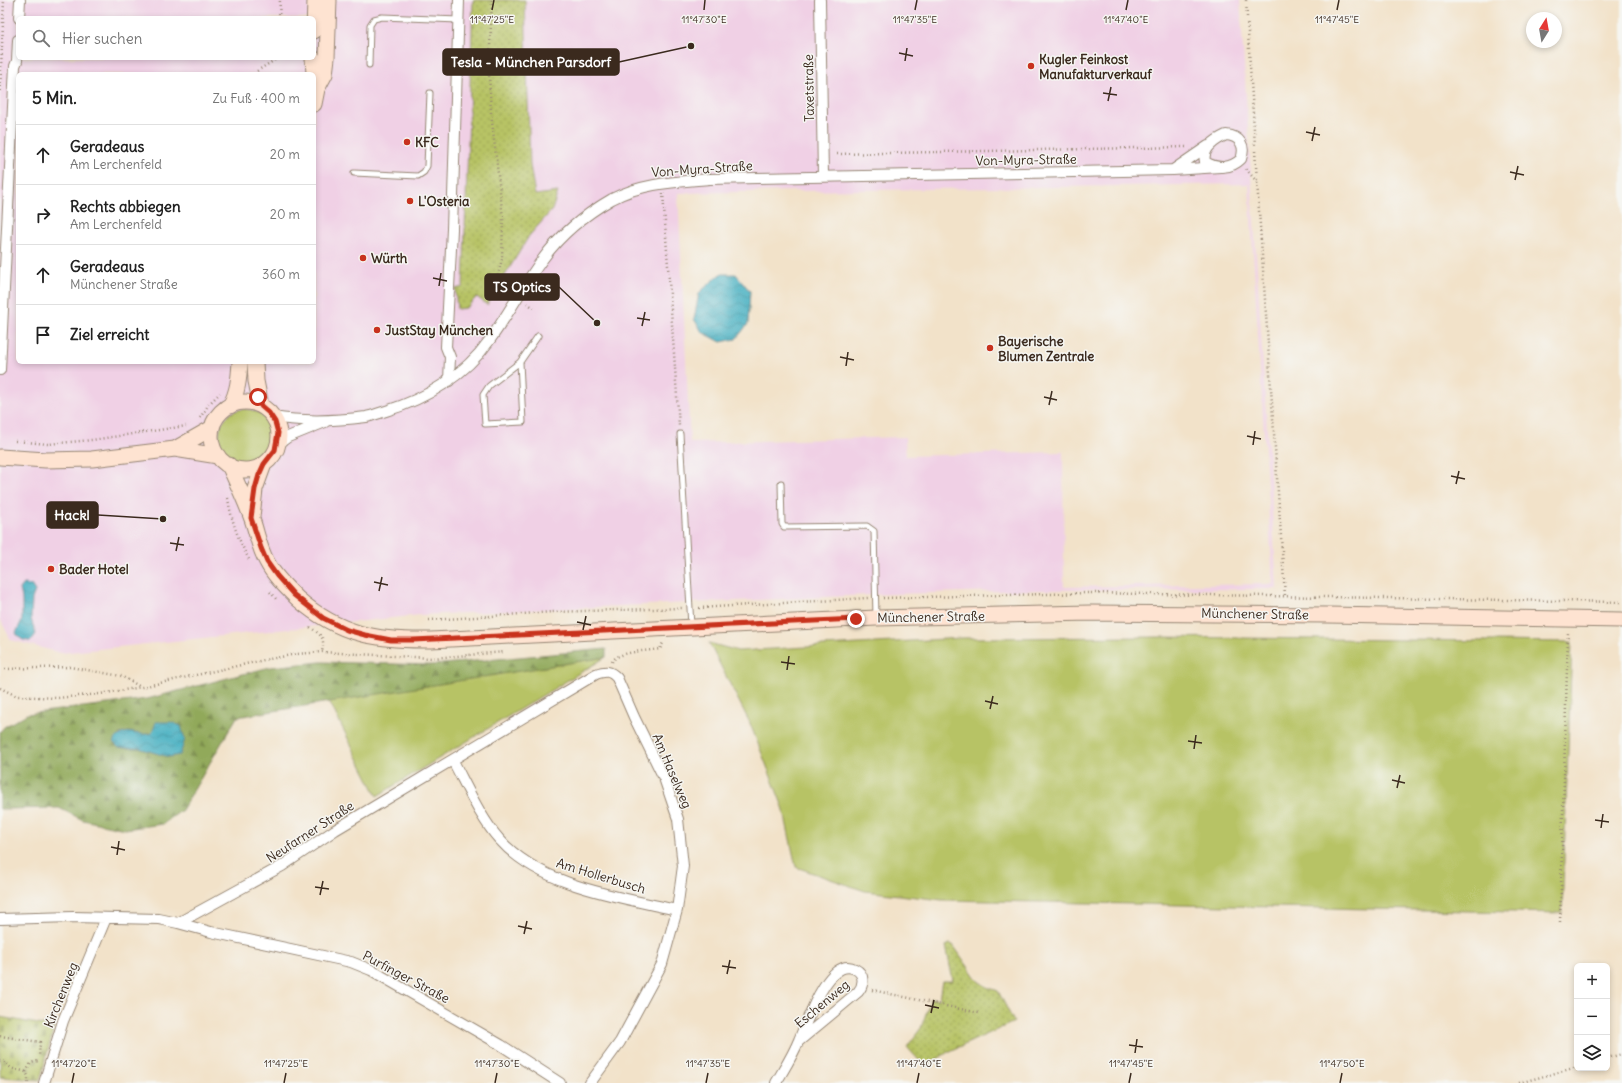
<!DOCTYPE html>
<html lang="de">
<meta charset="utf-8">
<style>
:root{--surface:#fff;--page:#f2f2f2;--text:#222;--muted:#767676;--line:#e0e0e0}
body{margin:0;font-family:Delius,sans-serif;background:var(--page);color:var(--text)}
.controls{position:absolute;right:12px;bottom:12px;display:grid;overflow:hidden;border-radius:6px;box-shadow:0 2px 6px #0003}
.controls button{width:36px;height:36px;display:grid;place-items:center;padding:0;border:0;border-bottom:1px solid var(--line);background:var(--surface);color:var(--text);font:20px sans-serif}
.compass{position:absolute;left:1526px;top:12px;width:36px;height:36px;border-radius:50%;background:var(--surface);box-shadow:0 2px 6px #0003;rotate:11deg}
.stop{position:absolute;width:12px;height:12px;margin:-9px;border:3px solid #c8321e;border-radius:50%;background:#fff}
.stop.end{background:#c8321e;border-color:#fff;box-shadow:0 1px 4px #0008}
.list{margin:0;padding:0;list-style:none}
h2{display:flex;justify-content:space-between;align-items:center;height:52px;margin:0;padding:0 16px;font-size:17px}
h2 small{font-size:13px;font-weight:400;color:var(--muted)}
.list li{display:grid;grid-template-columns:26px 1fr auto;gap:12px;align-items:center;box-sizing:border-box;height:60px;padding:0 16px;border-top:1px solid var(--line)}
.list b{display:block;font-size:15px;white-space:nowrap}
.list p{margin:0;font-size:13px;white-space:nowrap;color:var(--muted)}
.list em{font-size:13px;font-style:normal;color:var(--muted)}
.icon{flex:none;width:22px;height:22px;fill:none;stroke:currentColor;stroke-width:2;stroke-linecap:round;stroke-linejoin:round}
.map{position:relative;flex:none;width:1622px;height:1083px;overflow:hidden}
.search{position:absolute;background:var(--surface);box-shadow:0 2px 6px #0003;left:16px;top:16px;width:300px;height:44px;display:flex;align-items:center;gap:10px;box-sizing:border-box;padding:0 14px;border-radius:6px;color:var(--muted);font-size:15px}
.panel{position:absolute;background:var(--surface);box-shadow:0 2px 6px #0003;left:16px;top:72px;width:300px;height:292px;border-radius:6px}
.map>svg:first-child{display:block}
</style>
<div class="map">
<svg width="1622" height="1083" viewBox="0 0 1622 1083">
<defs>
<pattern id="forest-firs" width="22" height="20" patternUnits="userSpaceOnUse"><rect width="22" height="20" fill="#91a95a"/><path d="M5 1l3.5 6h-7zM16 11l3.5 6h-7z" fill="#788a4a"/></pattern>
<pattern id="cemetery-stones" width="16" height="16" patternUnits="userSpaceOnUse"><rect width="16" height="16" fill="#b7c365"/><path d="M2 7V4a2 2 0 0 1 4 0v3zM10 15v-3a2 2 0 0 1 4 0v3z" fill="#969f53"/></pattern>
<pattern id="park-dots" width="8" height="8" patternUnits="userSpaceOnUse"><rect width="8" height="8" fill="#b7c365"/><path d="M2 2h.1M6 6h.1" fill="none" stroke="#969f53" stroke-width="1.8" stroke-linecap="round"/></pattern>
<pattern id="water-waves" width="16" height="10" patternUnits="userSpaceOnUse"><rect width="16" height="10" fill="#41adc0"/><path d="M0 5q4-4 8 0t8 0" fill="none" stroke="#388d9b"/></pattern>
</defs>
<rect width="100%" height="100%" fill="#f6f6f2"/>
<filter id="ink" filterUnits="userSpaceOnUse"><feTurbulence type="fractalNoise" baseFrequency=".025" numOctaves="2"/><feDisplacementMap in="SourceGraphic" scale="8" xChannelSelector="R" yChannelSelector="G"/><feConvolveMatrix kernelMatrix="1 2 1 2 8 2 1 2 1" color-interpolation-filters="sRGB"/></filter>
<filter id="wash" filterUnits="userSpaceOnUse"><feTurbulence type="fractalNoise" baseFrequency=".012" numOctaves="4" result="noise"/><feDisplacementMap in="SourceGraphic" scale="16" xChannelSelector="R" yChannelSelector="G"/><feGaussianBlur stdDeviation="0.9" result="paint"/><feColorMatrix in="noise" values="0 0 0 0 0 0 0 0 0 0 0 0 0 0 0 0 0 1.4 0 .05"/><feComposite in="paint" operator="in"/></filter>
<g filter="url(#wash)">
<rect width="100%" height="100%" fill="#f2e2c9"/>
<!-- built -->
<path fill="#f0d0e5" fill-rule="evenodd" d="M0,0H1240L1277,589L1038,590L893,594L420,615L61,653L11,640L0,619ZM18,18H314V58H18ZM18,74H314V362H18ZM1249,184L1273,584L1064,587L1063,452L906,456L905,437L690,443L678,193Z"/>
<!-- grass -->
<path fill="#b7c365" stroke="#797642" d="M219 435a26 26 0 1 1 52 0a26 26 0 1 1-52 0Z
M1158,637L1572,642L1562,913L942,900L865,891L796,867L783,807L749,721L709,643L738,651L962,638Z
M606,657L377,796L329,701Z"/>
<!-- forest -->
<path fill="url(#forest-firs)" stroke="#666a3c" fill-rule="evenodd" d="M606,649V657L237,717L182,810L163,824L125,829L83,820L59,808L0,809V732L4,727L27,714L147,699L270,667L321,662L432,665ZM129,732L145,735L152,733L169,757L139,748H124L119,734Z"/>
<!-- cemetery -->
<path fill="url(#cemetery-stones)" stroke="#797642" d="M0,1017L54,1027L40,1080L0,1077Z"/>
<!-- park -->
<path fill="url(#park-dots)" stroke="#797642" d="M473,0H525L530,165L535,195L558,192L552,210L529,236L487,305L477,297L466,308L457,309L455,289L463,287Z
M950,944L953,945L978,981L987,987L998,991L1014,1022L948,1052L925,1067L907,1047L921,1028L931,999H939L942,981H953L946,946Z"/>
<!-- water -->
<path fill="url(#water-waves)" stroke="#3e6c6f" d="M720,274H736L750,291L748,324L736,339L721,342L702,332L694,319L699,293Z
M24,584L31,585L35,591L32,599L31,619L36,634L31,641C23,641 20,639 16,633L22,620V598L20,589Z
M156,722H171L181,726L185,739L180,755L169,757L139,748H124L118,747L113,742C127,724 135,738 152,733Z"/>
</g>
<g filter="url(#ink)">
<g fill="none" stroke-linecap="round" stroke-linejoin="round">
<!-- lane casing -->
<g stroke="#968674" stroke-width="7">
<path id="lane" d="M369,65L370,25L374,19L382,17L459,20
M354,173L418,176L424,172L427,166L430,93
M520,362L523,422L485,424L483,395L489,386L520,362L538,336
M680,434L691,626
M781,483L782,524L784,527L867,526L874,531L876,617"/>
</g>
<!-- street casing -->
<g stroke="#968674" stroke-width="12">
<path id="street" d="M820,0L823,176
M19,18L20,0
M1226,135C1240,136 1246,146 1241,159C1231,169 1217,169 1205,162C1202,149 1215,140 1226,135Z
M1173,170L1208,146
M0,370L15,66L17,61L18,40
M449,381L450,357L446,347L452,229L459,0
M273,417C303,422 335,421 366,417C372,416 379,413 386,411C426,399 465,375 489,341C508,315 523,286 542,260C560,235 586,214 612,199C642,183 676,182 709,179L1173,170L1220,167
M277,445L288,437L325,422
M453,761C466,785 481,819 499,839C540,886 619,897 677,910
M0,919L73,917L159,919L178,923L211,932L351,962L371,970L501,1045L560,1083
M178,923L282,866L335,830L596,674C605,671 610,670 617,678L634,717L664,778L678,819L683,866L677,910L662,964L620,1042L590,1083
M44,1083L63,1021L106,918
M776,1083C784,1069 793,1055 799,1040C806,1024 829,955 855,969C865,974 864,985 858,992L799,1041"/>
</g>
<!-- secondary casing -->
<g stroke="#968674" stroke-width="17">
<path id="secondary" d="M314,31L315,0
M313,58L314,74
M314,104L317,89L325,74L327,58L329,0
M255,362L256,381L261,406
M211 436a34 34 0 1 1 68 0a34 34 0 1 1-68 0Z
M230,406C238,392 239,378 240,362
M175,449L212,428
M0,457L46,460L92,459L175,449L218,456
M229,465C237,483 245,500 252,519C257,533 259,548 267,562C274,576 287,588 298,599C339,635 378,641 431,640L876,618L1090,613L1328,615L1622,620
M252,517L255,489L264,464"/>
</g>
<!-- path -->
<path stroke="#968674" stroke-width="2.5" stroke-dasharray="1 3" stroke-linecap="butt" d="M492,0L489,71L491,113L503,218L502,259L496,283L509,293
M1246,0L1255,146
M279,18L280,0
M257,71L278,58
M0,91L4,0
M1255,151L1285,596
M837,154L1186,147
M1246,169L1257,182
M663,193L679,426
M527,303L534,308
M200,418L209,404L220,393
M15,441L48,444L92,440L186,426
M228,498C231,520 239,542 250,561
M270,592L277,600
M883,598L1089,593L1622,602
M699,608L868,598
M429,620L553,612L682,608
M310,627C322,636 325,637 322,652
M612,662C617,651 649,651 660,649L664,641
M5,669L70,667L121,676L141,687
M0,688L17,696L57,698L100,694L142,687L264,660L297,654L322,652L432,658L505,652
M1560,922L1568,632
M872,990L979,1013
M0,1036L40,1042L39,1056
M1607,1058L1622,1054
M0,1061L6,1062C10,1071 19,1069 26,1072L28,1076V1083
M26,1072L31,1063L38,1061
M1519,1083L1577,1067"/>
<!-- lane -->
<use href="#lane" stroke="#fff" stroke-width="5"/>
<!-- street -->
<use href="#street" stroke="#fff" stroke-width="10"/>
<!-- secondary -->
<use href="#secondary" stroke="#fee3d1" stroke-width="15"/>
</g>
</g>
<g fill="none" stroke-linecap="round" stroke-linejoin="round" filter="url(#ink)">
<!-- route -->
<path stroke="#c8321e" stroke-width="5" d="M258,397L261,406L269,413L275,422L278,433L275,450L264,464L259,475L255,489L251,518L261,548L267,562L277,576L294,595L323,618L347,630L365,635L391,640H413L856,619"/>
</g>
<!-- ticks -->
<path fill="none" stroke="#3b2a1e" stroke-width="1.5" d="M492,10L494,0M704,10L705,0M915,10L917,0M1126,10L1128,0M1337,10L1339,0M899,53L913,56M905,61L907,48M1103,93L1117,95M1108,101L1111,87M1306,132L1320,135M1312,141L1315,127M1510,172L1524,175M1515,180L1518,166M433,278L447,281M439,286L441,273M637,318L650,320M642,326L645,312M840,357L854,360M846,366L848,352M1044,397L1057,400M1049,405L1052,391M1247,436L1261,439M1253,445L1255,431M1451,476L1465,479M1456,484L1459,471M170,543L184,545M176,551L179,537M374,582L388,585M379,591L382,577M577,622L591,625M583,630L586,616M781,662L795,664M787,670L789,656M985,701L998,704M990,709L993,696M1188,741L1202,743M1194,749L1196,735M1392,780L1405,783M1397,788L1400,775M1595,820L1609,822M1601,828L1603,814M111,847L125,850M117,855L119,841M315,887L329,889M320,895L323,881M518,926L532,929M524,934L527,921M722,966L736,968M727,974L730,960M925,1005L939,1008M931,1013L934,1000M1129,1045L1143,1047M1135,1053L1137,1039M72,1083L74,1073M284,1083L286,1073M495,1083L497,1073M706,1083L708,1073M917,1083L919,1073M1129,1083L1131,1073M1340,1083L1342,1073"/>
<!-- markers -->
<g fill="#c8321e" stroke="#f6f6f2" stroke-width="1.5">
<circle cx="1031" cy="66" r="4"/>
<circle cx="407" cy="142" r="4"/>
<circle cx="410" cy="201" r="4"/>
<circle cx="363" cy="258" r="4"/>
<circle cx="377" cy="330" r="4"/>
<circle cx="990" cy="348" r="4"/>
<circle cx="51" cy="569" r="4"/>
</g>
<g text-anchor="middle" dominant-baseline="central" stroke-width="3" stroke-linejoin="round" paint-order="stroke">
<!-- poi labels -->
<g font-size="13" font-weight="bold" fill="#3b2a1e" stroke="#f6f6f2" text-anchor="start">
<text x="1039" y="59">Kugler Feinkost<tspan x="1039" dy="15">Manufakturverkauf</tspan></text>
<text x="415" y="142">KFC</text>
<text x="418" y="201">L'Osteria</text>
<text x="371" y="258">Würth</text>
<text x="385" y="330">JustStay München</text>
<text x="998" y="341">Bayerische<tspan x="998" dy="15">Blumen Zentrale</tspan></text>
<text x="59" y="569">Bader Hotel</text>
</g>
<!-- street labels -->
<g font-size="13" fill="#3b2a1e" stroke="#f6f6f2">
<text transform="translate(809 88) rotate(-91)">Taxetstraße</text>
<text transform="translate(1026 160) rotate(-1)">Von-Myra-Straße</text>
<text transform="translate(702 169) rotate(-4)">Von-Myra-Straße</text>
<text transform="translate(1255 614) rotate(1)">Münchener Straße</text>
<text transform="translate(931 617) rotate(-1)">Münchener Straße</text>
<text transform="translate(672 771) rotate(67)">Am Haselweg</text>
<text transform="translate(310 832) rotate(-33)">Neufarner Straße</text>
<text transform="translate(601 876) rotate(17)">Am Hollerbusch</text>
<text transform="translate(406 977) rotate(28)">Purfinger Straße</text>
<text transform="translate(61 995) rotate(-68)">Kirchenweg</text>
<text transform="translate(822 1004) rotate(-40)">Eschenweg</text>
</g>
</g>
<g font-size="10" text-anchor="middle" fill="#3b2a1e" stroke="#f6f6f2" stroke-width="3" stroke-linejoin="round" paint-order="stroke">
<text x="492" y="23">11°47'25"E</text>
<text x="704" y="23">11°47'30"E</text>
<text x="915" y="23">11°47'35"E</text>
<text x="1126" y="23">11°47'40"E</text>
<text x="1337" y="23">11°47'45"E</text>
<text x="74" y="1067">11°47'20"E</text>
<text x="286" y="1067">11°47'25"E</text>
<text x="497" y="1067">11°47'30"E</text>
<text x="708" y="1067">11°47'35"E</text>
<text x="919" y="1067">11°47'40"E</text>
<text x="1131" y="1067">11°47'45"E</text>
<text x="1342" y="1067">11°47'50"E</text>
</g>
<!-- callouts -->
<path fill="none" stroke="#3b2a1e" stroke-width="1.5" d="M691 46L619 62M597 323L559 287M163 519L98 515"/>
<g fill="#3b2a1e" stroke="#f6f6f2" stroke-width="1.5">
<circle cx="691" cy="46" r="4"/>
<circle cx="597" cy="323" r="4"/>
<circle cx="163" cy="519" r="4"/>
</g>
<g fill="#3b2a1e" stroke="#3b2a1e" stroke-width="1.5">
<rect x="443" y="49" width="176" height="26" rx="4"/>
<rect x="485" y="274" width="74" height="26" rx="4"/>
<rect x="47" y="502" width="51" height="26" rx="4"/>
</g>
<g font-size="14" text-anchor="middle" font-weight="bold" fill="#fff">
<text x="531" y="67">Tesla - München Parsdorf</text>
<text x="522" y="292">TS Optics</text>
<text x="72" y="520">Hackl</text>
</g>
</svg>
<div class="controls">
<button>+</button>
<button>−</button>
<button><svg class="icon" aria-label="layers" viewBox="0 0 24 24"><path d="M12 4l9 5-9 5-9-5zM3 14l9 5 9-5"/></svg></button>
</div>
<svg class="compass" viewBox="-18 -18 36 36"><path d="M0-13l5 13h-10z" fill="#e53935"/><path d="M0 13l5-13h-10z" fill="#767676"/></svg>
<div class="stop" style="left:258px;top:397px"></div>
<div class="stop end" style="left:856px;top:619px"></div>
<div class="search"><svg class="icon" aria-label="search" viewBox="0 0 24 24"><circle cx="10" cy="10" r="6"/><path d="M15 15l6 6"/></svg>Hier suchen</div>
<section class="panel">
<h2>5 Min.<small>Zu Fuß · 400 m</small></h2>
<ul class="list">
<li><svg class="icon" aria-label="ahead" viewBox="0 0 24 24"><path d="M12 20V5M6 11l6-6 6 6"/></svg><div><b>Geradeaus</b><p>Am Lerchenfeld</p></div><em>20 m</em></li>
<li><svg class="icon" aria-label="right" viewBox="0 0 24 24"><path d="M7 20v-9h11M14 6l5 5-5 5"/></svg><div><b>Rechts abbiegen</b><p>Am Lerchenfeld</p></div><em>20 m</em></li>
<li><svg class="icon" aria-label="ahead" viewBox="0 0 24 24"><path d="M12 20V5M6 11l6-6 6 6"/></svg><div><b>Geradeaus</b><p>Münchener Straße</p></div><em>360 m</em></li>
<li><svg class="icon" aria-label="arrive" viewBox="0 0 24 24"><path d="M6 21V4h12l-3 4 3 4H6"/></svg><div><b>Ziel erreicht</b></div></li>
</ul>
</section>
</div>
